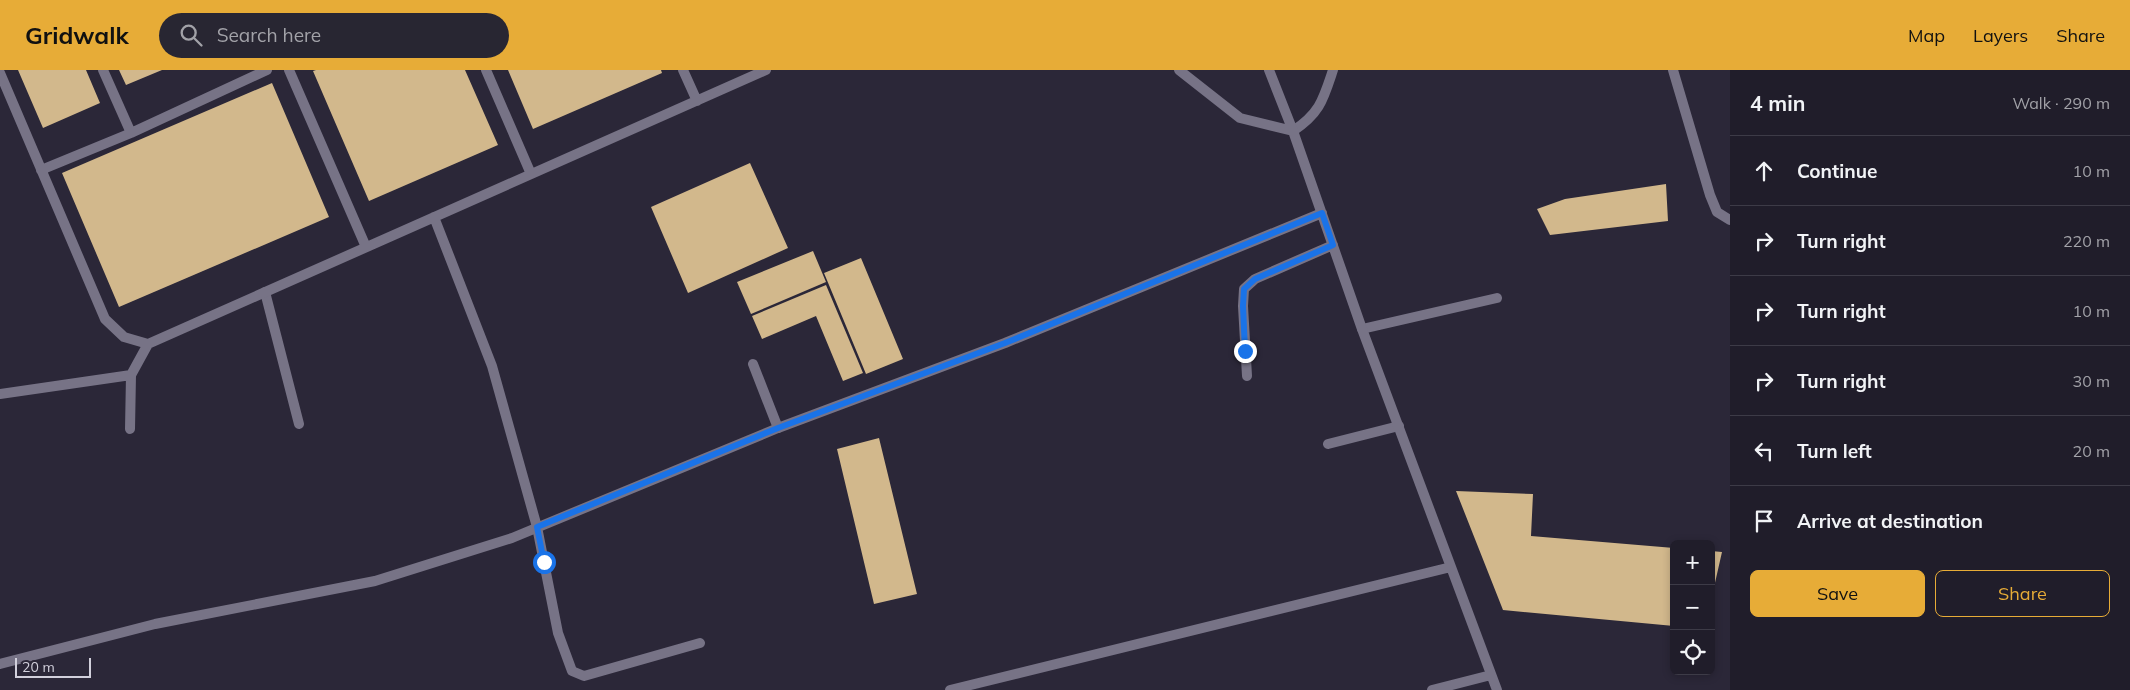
<!DOCTYPE html>
<meta charset="utf-8">
<style>
:root{--surface:#201d2a;--page:#282632;--text:#f1f3f6;--muted:#a2a2a8;--line:#3d3b47;--accent:#e7ac37}
body{margin:0;font-family:Mulish,sans-serif;background:var(--page);color:var(--text)}
.controls{position:absolute;right:15px;bottom:15px;display:grid;overflow:hidden;border-radius:8px;box-shadow:0 2px 8px #0003}
.controls button{width:45px;height:45px;display:grid;place-items:center;padding:0;border:0;border-bottom:1px solid var(--line);background:var(--surface);color:var(--text);font:25px sans-serif}
.scale{position:absolute;left:15px;bottom:12px;width:76px;box-sizing:border-box;padding-left:5px;border:2px solid #d2d0dc;border-top:0;font-size:14px;line-height:18px;white-space:nowrap;color:#d2d0dc;-webkit-text-stroke:4px #2b2738;paint-order:stroke}
.stop{position:absolute;width:15px;height:15px;margin:-11px;border:4px solid #1a73e8;border-radius:50%;background:#fff}
.stop.end{background:#1a73e8;border-color:#fff;box-shadow:0 1px 5px #0008}
.list{margin:0;padding:0;list-style:none}
h2{display:flex;justify-content:space-between;align-items:center;height:65px;margin:0;padding:0 20px;font-size:21px}
h2 small{font-size:16px;font-weight:400;color:var(--muted)}
.list li{display:grid;grid-template-columns:32px 1fr auto;gap:15px;align-items:center;box-sizing:border-box;height:70px;padding:0 20px;border-top:1px solid var(--line)}
.list b{display:block;font-size:19px;white-space:nowrap}
.list em{font-size:16px;font-style:normal;color:var(--muted)}
.actions{display:flex;gap:10px;padding:15px 20px}
.actions a{flex:1;padding:11px 0;border:1px solid var(--accent);border-radius:8px;text-align:center;font-size:18px;color:var(--accent)}
.actions .main{background:var(--accent);color:#111}
.icon{flex:none;width:28px;height:28px;fill:none;stroke:currentColor;stroke-width:2;stroke-linecap:round;stroke-linejoin:round}
.map{position:relative;flex:none;width:1730px;height:620px;overflow:hidden}
header{display:flex;align-items:center;gap:30px;box-sizing:border-box;height:70px;padding:0 25px;background:var(--accent);color:#111}
header strong{font-size:24px}
nav{display:flex;gap:28px;margin-inline-start:auto;font-size:18px}
.search{width:350px;height:45px;background:var(--page);display:flex;align-items:center;gap:12px;box-sizing:border-box;padding:0 18px;border-radius:28px;color:var(--muted);font-size:19px}
main{display:flex}
aside{flex:1;background:var(--surface)}
.map>svg:first-child{display:block}
</style>
<header>
<strong>Gridwalk</strong>
<div class="search"><svg class="icon" aria-label="search" viewBox="0 0 24 24"><circle cx="10" cy="10" r="6"/><path d="M15 15l6 6"/></svg>Search here</div>
<nav><a>Map</a><a>Layers</a><a>Share</a></nav>
</header>
<main>
<div class="map">
<svg width="1730" height="620" viewBox="0 0 1730 620">
<rect width="100%" height="100%" fill="#2b2738"/>
<!-- building -->
<path fill="#d2b88c" d="M18,0H86L100,33L43,58Z
M119,0H162L126,15Z
M316,0H465L498,75L369,131L313,1Z
M508,0H661L662,3L533,59Z
M272,13L329,147L119,237L62,103Z
M750,93L788,178L688,223L651,137Z
M1666,114L1668,151L1550,165L1537,139L1565,129Z
M813,181L826,212L751,244L737,212Z
M861,188L903,289L866,304L824,203Z
M826,215L863,303L843,311L816,246L762,269L752,246Z
M879,368L917,524L874,534L837,379Z
M1456,421L1533,424L1531,466L1674,478V556L1503,540Z
M1711,481L1722,482L1712,526L1711,525Z"/>
<g fill="none" stroke-linecap="round" stroke-linejoin="round">
<!-- service -->
<path stroke="#777386" stroke-width="10" d="M1293,61C1320,43 1323,30 1333,0
M265,222L299,354
M1362,259L1497,228
M753,294L778,358
M1328,374L1399,356"/>
<!-- minor -->
<path stroke="#777386" stroke-width="10" d="M103,0L131,63
M289,0L366,177
M486,0L531,104
M683,0L697,31
M1179,0L1240,48L1293,61
M1269,0L1293,61L1362,259L1497,620
M1673,0L1710,125L1717,142L1730,150
M0,3L105,249L124,267L148,274
M41,100L131,63L267,0
M434,147L492,296L537,457L558,563L572,601L584,606L700,573
M1247,306L1243,236L1244,219L1255,209L1333,175
M0,324L131,305L148,274L766,0
M130,359L131,305
M0,594L155,554L375,511L512,468L778,358L1005,273L1322,143
M950,620L1451,497
M1432,620L1491,605"/>
</g>
<g fill="none" stroke-linecap="round" stroke-linejoin="round">
<!-- route -->
<path stroke="#1a73e8" stroke-width="6" d="M544,492L537,457L778,358L1005,273L1322,143L1333,175L1255,209L1244,219L1243,236L1245,281"/>
</g>
</svg>
<div class="controls">
<button>+</button>
<button>−</button>
<button><svg class="icon" aria-label="locate" viewBox="0 0 24 24"><circle cx="12" cy="12" r="6"/><path d="M12 2v4M12 18v4M2 12h4M18 12h4"/></svg></button>
</div>
<div class="scale">20 m</div>
<div class="stop" style="left:544px;top:492px"></div>
<div class="stop end" style="left:1245px;top:281px"></div>
</div>
<aside>
<h2>4 min<small>Walk · 290 m</small></h2>
<ul class="list">
<li><svg class="icon" aria-label="ahead" viewBox="0 0 24 24"><path d="M12 20V5M6 11l6-6 6 6"/></svg><div><b>Continue</b></div><em>10 m</em></li>
<li><svg class="icon" aria-label="right" viewBox="0 0 24 24"><path d="M7 20v-9h11M14 6l5 5-5 5"/></svg><div><b>Turn right</b></div><em>220 m</em></li>
<li><svg class="icon" aria-label="right" viewBox="0 0 24 24"><path d="M7 20v-9h11M14 6l5 5-5 5"/></svg><div><b>Turn right</b></div><em>10 m</em></li>
<li><svg class="icon" aria-label="right" viewBox="0 0 24 24"><path d="M7 20v-9h11M14 6l5 5-5 5"/></svg><div><b>Turn right</b></div><em>30 m</em></li>
<li><svg class="icon" aria-label="left" viewBox="0 0 24 24"><path d="M17 20v-9H6M10 6l-5 5 5 5"/></svg><div><b>Turn left</b></div><em>20 m</em></li>
<li><svg class="icon" aria-label="arrive" viewBox="0 0 24 24"><path d="M6 21V4h12l-3 4 3 4H6"/></svg><div><b>Arrive at destination</b></div></li>
</ul>
<div class="actions"><a class="main">Save</a><a>Share</a></div>
</aside>
</main>
